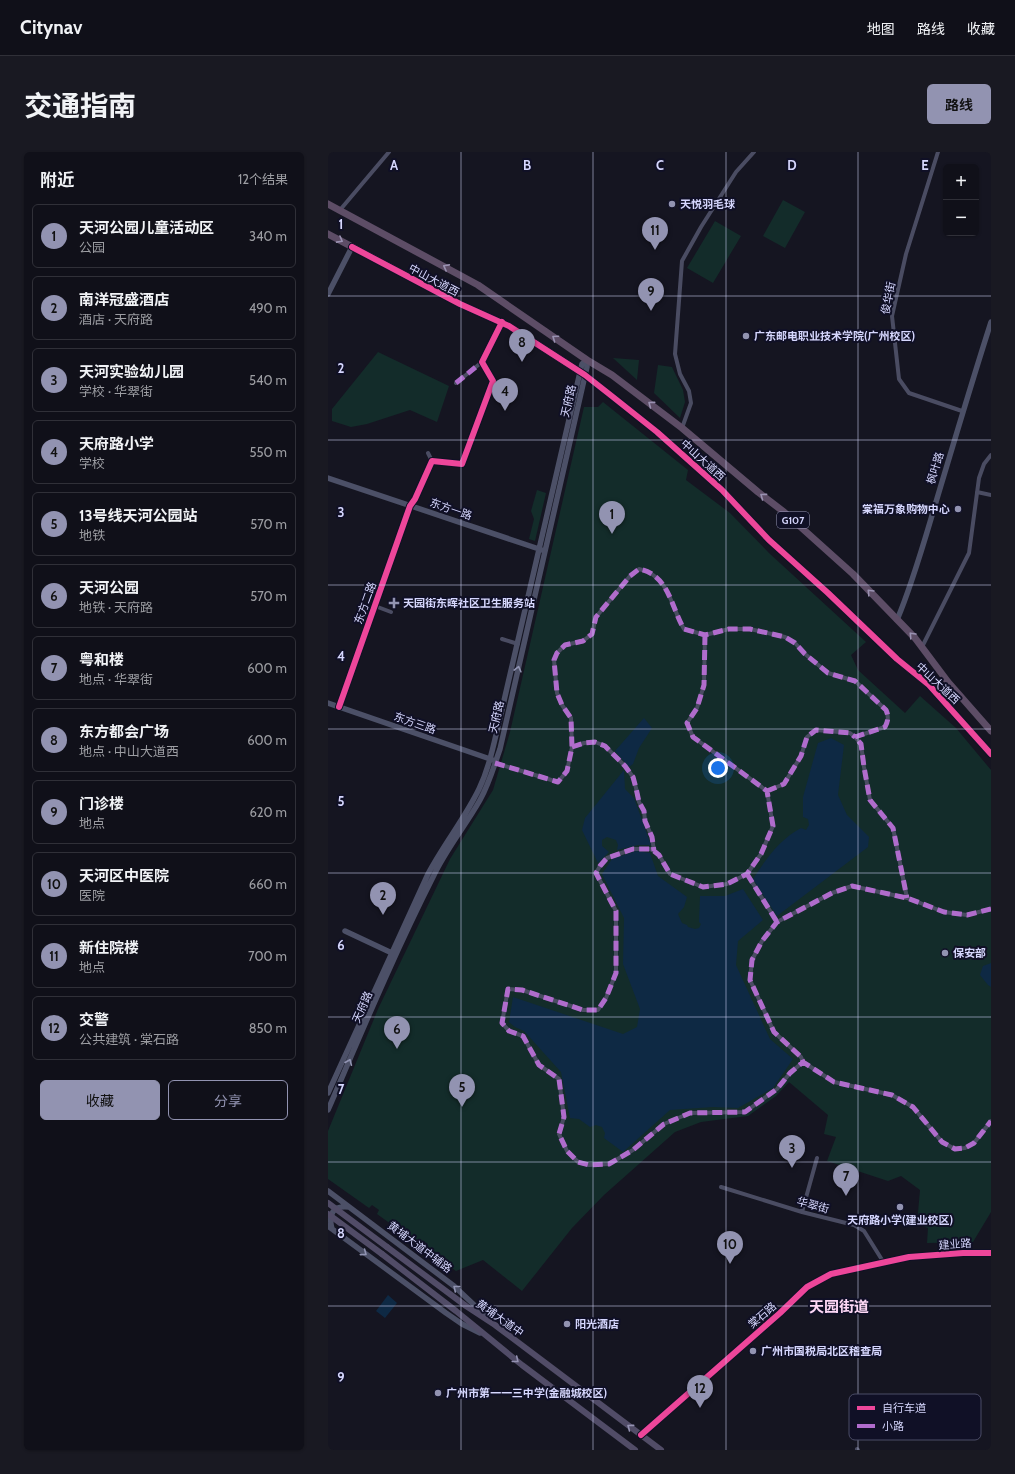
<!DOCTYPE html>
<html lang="zh">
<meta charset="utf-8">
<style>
:root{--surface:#101019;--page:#191922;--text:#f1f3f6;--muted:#9c9da2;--line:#303038;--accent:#9293b1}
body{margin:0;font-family:Cabin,"Noto Sans SC",sans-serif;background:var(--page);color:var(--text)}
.controls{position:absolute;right:12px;top:12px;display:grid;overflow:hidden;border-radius:6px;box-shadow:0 1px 3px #0004}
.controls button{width:36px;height:36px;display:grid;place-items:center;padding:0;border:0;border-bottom:1px solid var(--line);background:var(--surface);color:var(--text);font:20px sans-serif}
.you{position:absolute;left:390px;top:616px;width:14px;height:14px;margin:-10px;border:3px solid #fff;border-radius:50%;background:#1a73e8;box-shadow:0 0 0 6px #1a73e833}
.badge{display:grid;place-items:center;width:26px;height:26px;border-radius:50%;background:var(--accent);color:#111;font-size:13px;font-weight:700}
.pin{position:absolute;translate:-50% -33px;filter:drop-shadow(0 1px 2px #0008)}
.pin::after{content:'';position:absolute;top:21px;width:14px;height:12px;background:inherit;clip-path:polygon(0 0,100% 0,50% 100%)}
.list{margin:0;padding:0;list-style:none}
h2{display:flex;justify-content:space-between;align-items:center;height:52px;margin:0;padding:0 16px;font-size:17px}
h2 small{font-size:13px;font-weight:400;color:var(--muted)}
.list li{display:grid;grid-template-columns:26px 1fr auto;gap:12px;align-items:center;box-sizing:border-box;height:64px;margin:0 8px 8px;padding:0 8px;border:1px solid var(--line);border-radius:6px}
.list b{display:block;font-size:15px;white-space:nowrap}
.list p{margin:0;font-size:13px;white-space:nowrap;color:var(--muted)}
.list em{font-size:13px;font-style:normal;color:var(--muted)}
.actions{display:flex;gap:8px;padding:12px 16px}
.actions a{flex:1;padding:9px 0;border:1px solid var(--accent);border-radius:6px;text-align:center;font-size:14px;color:var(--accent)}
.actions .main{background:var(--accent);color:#111}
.map{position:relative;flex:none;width:663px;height:1298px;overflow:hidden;border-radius:6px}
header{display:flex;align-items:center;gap:24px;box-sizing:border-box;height:56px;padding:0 20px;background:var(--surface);border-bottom:1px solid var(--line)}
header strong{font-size:19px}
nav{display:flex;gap:22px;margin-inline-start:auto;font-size:14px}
.intro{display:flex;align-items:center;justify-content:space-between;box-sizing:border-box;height:96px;padding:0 24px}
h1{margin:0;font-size:28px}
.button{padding:10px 18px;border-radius:6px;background:var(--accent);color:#111;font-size:14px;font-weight:700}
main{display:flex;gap:24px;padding:0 24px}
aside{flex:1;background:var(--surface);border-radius:6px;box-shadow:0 1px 3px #0004}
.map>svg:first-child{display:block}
</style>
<header>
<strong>Citynav</strong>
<nav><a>地图</a><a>路线</a><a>收藏</a></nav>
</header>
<div class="intro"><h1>交通指南</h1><a class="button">路线</a></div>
<main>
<aside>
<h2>附近<small>12个结果</small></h2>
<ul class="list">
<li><span class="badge">1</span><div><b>天河公园儿童活动区</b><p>公园</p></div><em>340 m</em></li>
<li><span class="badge">2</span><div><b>南洋冠盛酒店</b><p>酒店 · 天府路</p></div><em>490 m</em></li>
<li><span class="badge">3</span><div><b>天河实验幼儿园</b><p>学校 · 华翠街</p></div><em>540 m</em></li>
<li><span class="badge">4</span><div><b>天府路小学</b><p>学校</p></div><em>550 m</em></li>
<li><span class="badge">5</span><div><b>13号线天河公园站</b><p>地铁</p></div><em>570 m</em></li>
<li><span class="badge">6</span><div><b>天河公园</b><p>地铁 · 天府路</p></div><em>570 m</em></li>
<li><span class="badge">7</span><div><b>粤和楼</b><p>地点 · 华翠街</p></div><em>600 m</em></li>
<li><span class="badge">8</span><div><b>东方都会广场</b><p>地点 · 中山大道西</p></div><em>600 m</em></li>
<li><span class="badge">9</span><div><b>门诊楼</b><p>地点</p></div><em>620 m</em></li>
<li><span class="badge">10</span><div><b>天河区中医院</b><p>医院</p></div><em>660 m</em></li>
<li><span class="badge">11</span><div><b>新住院楼</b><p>地点</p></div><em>700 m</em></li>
<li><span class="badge">12</span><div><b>交警</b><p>公共建筑 · 棠石路</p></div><em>850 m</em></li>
</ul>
<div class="actions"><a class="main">收藏</a><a>分享</a></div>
</aside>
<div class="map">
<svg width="663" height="1298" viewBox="0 0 663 1298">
<rect width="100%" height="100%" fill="#151521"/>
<!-- green -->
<path fill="#132c2a" d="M455,48L477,60L457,96L435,84Z
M387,69L413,84L385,131L359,116Z
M50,200L121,234L109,270L82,258L39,272L23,275L4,269V257Z
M285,206L311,208L309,228Z
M330,213L344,215L355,238L357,250L352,266L326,241Z
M275,250L360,318L358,328L402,361L441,401L538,490L523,503L530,518L577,561L592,544L628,576L663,618V1060L645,1090L599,1091L600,1076L589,1072L592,1038L573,1024L560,1029L499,1009L508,985L496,982L500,963L461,930L448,944L420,964L373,970L347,980L276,1043L244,1076L194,1139L155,1108L128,1119L49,1062L51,1058L44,1053L41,1056L0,1027V979L50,857L122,707L165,638L182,580L256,255H270Z
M209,338L218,341L207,389L201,387L206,367L203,359Z"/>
<!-- water -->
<path fill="#0e2944" d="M316,566L324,576L311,596L305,612L301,615L287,599Z
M503,586L516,593L510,643L519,663L541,685L540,695L449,764L425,727C437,708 452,687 473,676L478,678L481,673L480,667L475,665V645L490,591Z
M296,618L297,637L306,646L323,693H310L289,698L290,693L288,688L279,685L274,688V694L281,700L270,711L254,678L257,666Z
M308,699L322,701L330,724L359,745L356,755L350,762L354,771L359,773L360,775L367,777L371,776L373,772L371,770L372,744H397L415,737L435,768L410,789L408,813L442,887L465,907L445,936L410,956L385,955L342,958L295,1000L276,986L277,981L274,975L268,973L262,975L251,967L242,966L233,920L196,879L187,875L181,870L185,845L295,882L309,875L312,857L295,812L296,766L274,722L284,707Z
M663,811V835L660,833L652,823L655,814Z
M60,1143L69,1151L57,1166L48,1159Z"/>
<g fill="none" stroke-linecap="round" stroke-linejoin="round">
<!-- street -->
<path stroke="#4a4c62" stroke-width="4" d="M610,0L578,102L564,164L571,227L581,241L634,259
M12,58L61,0
M128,231L154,210L174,170
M354,276L363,251L361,239L352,222L347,202L354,109L373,75L408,20L426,0
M100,301L104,309
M649,340L663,343
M82,354L87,347L104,309L134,312L165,229L154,210
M47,454L63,460
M377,483L376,533L369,556L359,571L365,585L439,639L445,674L433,702L419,722L399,732L375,735L342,722L331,703L326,699L322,697H305L279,706L272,714L268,721L288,759V821L278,846L270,858H255L194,838L180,837L174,871L181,879L195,884L211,913L231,927L236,965L231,982L239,999L250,1010L261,1013L281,1012L305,998L336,972L362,961L417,960L449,937L462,921L475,910
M174,487L190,492
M594,495L641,401L651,326L656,312L663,303
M244,595L256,591L267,590L277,594L297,614L305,625L308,636L311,650L316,659L317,669L324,685L326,699
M167,611L230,630L239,619L244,595L243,566L234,553L229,541L226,508L229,501L237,493L255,489L264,482L268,465L302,424L311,417C341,423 343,455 356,477L377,483L401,477H422L457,485L467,491L477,502L500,521L527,529L558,558C561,565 560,569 557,575L527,585L533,592L536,615L542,648L565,676L579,746
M439,639L456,632L473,604L479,585L488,578L522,581L527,585
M419,722L449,770
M663,757L639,763L616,760L579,746L524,734L504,741L449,770L434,789L424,808L422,828L446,880L473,905L475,910L506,930L564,943L585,955L614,990L627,997L637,996L646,991L663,969
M393,1035L474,1060L526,1073L536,1079L556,1111
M474,1060L489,1006
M313,1283L452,1161L479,1135L503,1122L581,1105L635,1101H663
M529,1297L530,1298"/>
<!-- secondary -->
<path stroke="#4c5067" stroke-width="5.5" d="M0,142L24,95
M0,326L214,398
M569,468C585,430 596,390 608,350C626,290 644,229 663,170
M0,551L165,608
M11,555L82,354
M17,779L66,802
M0,941L100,722C116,692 137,666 151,637C162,614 166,590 172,566L252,220L254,212L259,208
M0,958C34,879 67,800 106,723C119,696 138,673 152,648C161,632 166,614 172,597L259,215V208
M0,1039L126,1134L161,1167
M0,1074L118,1161L134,1172L152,1181
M4,1077C0,1062 5,1053 21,1055"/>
<!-- primary -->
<path stroke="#514c67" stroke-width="6" d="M59,1095L138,1154L167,1173L333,1298
M54,1102L128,1159L194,1213L307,1298"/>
<!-- highway -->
<path stroke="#5d4d66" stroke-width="7" d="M0,52L150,133L259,208L284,223L354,276L430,340L456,360L525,422L587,486L620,530L663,579
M0,82L132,152L181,174L257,223L285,245L329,280L394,338L441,388L500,441L569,507L601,533L663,602"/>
<!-- primary-bridge -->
<path stroke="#514c67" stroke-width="6" d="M0,1051L59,1095
M0,1062L54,1102"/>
<!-- quiet -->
<path stroke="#b06ccc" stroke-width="5" stroke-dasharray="10 5" stroke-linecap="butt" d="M128,231L154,210
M377,483L376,533L369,556L359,571L365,585L439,639L445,674L433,702L419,722L399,732L375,735L342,722L331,703L326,699L322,697H305L279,706L272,714L268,721L288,759V821L278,846L270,858H255L194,838L180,837L174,871L181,879L195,884L211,913L231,927L236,965L231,982L239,999L250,1010L261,1013L281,1012L305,998L336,972L362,961L417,960L449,937L462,921L475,910
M244,595L256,591L267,590L277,594L297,614L305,625L308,636L311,650L316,659L317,669L324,685L326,699
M167,611L230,630L239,619L244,595L243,566L234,553L229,541L226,508L229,501L237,493L255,489L264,482L268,465L302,424L311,417C341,423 343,455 356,477L377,483L401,477H422L457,485L467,491L477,502L500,521L527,529L558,558C561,565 560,569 557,575L527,585L533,592L536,615L542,648L565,676L579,746
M439,639L456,632L473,604L479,585L488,578L522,581L527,585
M419,722L449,770
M663,757L639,763L616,760L579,746L524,734L504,741L449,770L434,789L424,808L422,828L446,880L473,905L475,910L506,930L564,943L585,955L614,990L627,997L637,996L646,991L663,969"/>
<!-- cycleway casing -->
<g stroke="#101026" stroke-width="8">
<path id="cycleway" d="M24,95L132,152L181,174L257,223L285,245L329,280L394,338L441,388L500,441L569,507L601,533L663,602
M11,555L82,354L87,347L104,309L134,312L165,229L154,210L174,170
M313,1283L452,1161L479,1135L503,1122L581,1105L635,1101H663"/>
</g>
<!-- cycleway -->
<use href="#cycleway" stroke="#ed469a" stroke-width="6"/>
</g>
<!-- one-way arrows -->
<defs><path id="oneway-chevron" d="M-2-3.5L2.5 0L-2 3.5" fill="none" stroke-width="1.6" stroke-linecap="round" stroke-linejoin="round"/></defs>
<g stroke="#9a92b2">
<use href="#oneway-chevron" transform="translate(12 88) rotate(29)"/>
<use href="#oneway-chevron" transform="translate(118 115) rotate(-152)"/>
<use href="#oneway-chevron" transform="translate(227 186) rotate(-145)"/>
<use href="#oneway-chevron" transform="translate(323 252) rotate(-143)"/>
<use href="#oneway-chevron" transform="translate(435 344) rotate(-144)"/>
<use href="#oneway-chevron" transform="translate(542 440) rotate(-134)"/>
<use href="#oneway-chevron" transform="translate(584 483) rotate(-133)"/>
</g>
<g stroke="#9194b2">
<use href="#oneway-chevron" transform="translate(190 517) rotate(-76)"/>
<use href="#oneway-chevron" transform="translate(21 910) rotate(-67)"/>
<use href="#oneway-chevron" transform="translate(36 1101) rotate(37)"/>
<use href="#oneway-chevron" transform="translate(128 1136) rotate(-141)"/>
</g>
<g stroke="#9492b2">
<use href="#oneway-chevron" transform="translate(188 1208) rotate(39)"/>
<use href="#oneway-chevron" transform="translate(302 1275) rotate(-143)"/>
</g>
<!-- grid -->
<path fill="none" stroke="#d6d7fe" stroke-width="1" stroke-opacity="0.55" d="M133,0V1298M265,0V1298M398,0V1298M530,0V1298M0,144H663M0,288H663M0,433H663M0,577H663M0,721H663M0,865H663M0,1010H663M0,1154H663"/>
<!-- markers -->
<g fill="#9293b1" stroke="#101026" stroke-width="1.5">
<circle cx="344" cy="52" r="4"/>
<circle cx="418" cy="184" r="4"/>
<circle cx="630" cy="357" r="4"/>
<path d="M64 445h4v4h4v4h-4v4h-4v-4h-4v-4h4z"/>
<circle cx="617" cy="801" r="4"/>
<circle cx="572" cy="1055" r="4"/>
<circle cx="239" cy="1172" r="4"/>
<circle cx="425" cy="1199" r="4"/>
<circle cx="110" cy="1241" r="4"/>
</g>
<g text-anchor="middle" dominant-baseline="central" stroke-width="4" stroke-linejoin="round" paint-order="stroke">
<!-- shield labels -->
<rect fill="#101026" stroke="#9b9bbd" stroke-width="1" x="449" y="360" width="32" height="16" rx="3"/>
<g font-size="10" font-weight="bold" fill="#d6d7fe">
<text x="465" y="368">G107</text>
</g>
<!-- poi labels -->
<g font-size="11" font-weight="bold" fill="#d6d7fe" stroke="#101026" text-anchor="start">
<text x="352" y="52">天悦羽毛球</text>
<text x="426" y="184">广东邮电职业技术学院(广州校区)</text>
<text x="622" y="357" text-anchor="end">棠福万象购物中心</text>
<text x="75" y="451">天园街东晖社区卫生服务站</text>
<text x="625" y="801">保安部</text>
<text x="572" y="1068" text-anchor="middle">天府路小学(建业校区)</text>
<text x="247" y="1172">阳光酒店</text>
<text x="433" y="1199">广州市国税局北区稽查局</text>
<text x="118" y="1241">广州市第一一三中学(金融城校区)</text>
</g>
<!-- street labels -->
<g font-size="11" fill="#d6d7fe" stroke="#101026">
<text transform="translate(106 128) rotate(28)">中山大道西</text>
<text transform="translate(560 146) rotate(-79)">俊华街</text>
<text transform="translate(240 249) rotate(-77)">天府路</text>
<text transform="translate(375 308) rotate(42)">中山大道西</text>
<text transform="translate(607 316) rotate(-73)">枫叶路</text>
<text transform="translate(123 357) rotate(19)">东方一路</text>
<text transform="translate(37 451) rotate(-70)">东方二路</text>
<text transform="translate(610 531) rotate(43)">中山大道西</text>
<text transform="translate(168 565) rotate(-77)">天府路</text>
<text transform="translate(87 571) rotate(19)">东方三路</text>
<text transform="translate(34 855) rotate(-66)">天府路</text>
<text transform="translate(485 1053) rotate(15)">华翠街</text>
<text transform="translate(627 1092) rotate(-4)">建业路</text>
<text transform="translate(92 1095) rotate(37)">黄埔大道中辅路</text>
<text transform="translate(434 1163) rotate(-41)">棠石路</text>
<text transform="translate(172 1166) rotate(35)">黄埔大道中</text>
</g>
<!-- district labels -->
<g font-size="15" font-weight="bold" fill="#fed8f6" stroke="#101026">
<text x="511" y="1155">天园街道</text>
</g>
</g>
<!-- legend -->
<rect x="521" y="1242" width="132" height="46" rx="6" fill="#101026" stroke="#4b4c67" stroke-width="1"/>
<rect x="529" y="1254" width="18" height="4" fill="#ed469a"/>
<rect x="529" y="1272" width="18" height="4" fill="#b06ccc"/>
<g font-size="11" fill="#d6d7fe">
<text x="554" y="1260">自行车道</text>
<text x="554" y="1278">小路</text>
</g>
<g font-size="13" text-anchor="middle" font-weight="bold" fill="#d6d7fe" stroke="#101026" stroke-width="4" stroke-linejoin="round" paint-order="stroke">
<text x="66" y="18">A</text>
<text x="199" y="18">B</text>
<text x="332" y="18">C</text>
<text x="464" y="18">D</text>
<text x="597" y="18">E</text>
<text x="13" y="77">1</text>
<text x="13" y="221">2</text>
<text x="13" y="365">3</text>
<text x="13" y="509">4</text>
<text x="13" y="654">5</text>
<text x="13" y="798">6</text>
<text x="13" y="942">7</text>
<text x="13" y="1086">8</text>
<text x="13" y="1230">9</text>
</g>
</svg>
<div class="controls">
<button>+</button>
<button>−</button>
</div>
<div class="you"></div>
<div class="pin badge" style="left:284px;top:382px">1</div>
<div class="pin badge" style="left:55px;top:763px">2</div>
<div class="pin badge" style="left:464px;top:1016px">3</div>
<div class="pin badge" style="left:177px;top:259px">4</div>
<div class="pin badge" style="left:134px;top:955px">5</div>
<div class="pin badge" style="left:69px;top:897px">6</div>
<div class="pin badge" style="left:518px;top:1044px">7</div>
<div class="pin badge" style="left:194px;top:210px">8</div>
<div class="pin badge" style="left:323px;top:159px">9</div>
<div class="pin badge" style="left:402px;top:1112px">10</div>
<div class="pin badge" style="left:327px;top:98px">11</div>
<div class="pin badge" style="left:372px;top:1256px">12</div>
</div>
</main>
